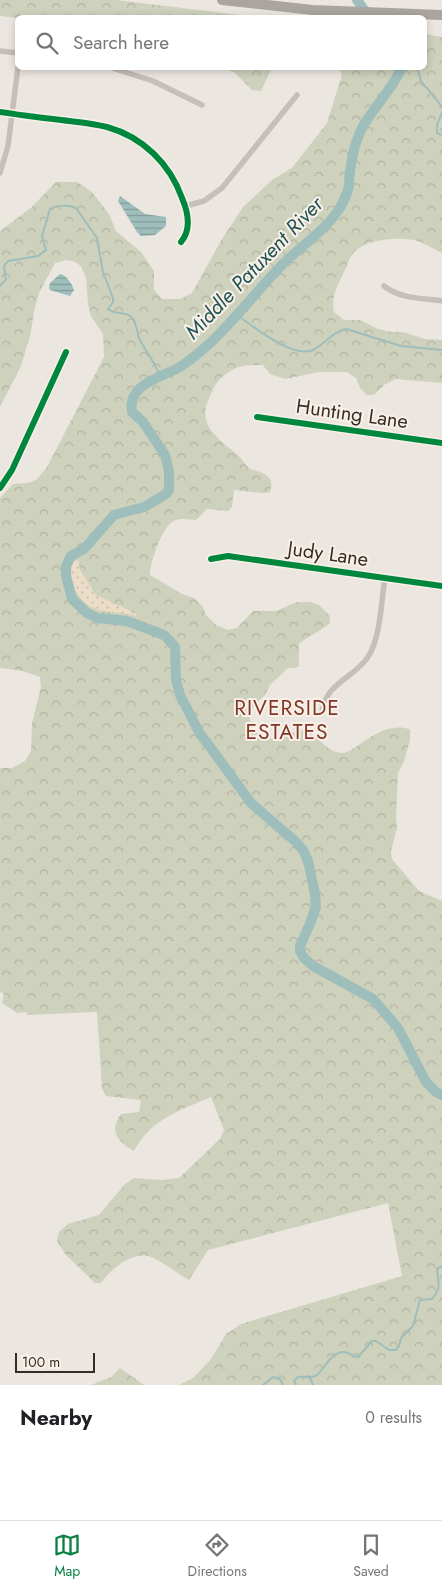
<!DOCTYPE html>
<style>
:root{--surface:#fff;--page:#f2f2f2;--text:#202124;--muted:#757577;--line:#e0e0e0;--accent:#0b8043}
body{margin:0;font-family:Jost,sans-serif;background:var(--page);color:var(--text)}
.scale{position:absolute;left:15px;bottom:12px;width:80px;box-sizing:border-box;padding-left:5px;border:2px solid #362c28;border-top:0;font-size:14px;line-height:18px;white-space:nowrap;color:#362c28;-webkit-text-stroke:4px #f9f0e8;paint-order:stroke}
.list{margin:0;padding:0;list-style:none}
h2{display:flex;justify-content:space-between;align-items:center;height:65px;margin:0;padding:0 20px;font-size:21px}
h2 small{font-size:16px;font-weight:400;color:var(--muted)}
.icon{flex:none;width:28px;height:28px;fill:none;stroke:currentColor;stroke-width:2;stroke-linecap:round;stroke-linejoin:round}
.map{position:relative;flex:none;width:442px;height:1385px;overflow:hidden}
.search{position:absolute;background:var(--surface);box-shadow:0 2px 8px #0003;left:15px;right:15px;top:15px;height:55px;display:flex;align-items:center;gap:12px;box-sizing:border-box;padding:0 18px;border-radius:8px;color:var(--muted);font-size:19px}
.sheet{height:135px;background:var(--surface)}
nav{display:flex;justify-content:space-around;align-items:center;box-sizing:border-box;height:70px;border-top:1px solid var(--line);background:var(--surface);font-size:14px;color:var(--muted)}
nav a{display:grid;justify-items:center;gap:2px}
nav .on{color:var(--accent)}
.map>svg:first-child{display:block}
</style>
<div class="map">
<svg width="442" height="1385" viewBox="0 0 442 1385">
<defs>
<pattern id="forest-crowns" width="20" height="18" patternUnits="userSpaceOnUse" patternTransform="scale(1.25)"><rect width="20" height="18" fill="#ced1bc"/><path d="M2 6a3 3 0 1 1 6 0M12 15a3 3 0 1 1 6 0" fill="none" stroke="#b2b4a2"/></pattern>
<pattern id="sand-dots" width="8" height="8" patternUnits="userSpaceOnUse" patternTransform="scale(1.25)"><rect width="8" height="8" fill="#ebddc8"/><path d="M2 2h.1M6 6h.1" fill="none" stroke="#cabeac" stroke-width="1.8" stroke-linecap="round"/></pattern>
<pattern id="water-rules" width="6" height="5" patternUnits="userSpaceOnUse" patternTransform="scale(1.25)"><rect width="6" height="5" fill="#9ebebc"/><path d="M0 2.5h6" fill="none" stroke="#829b99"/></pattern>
</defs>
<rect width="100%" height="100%" fill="#ece6e1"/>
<!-- forest -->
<path fill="url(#forest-crowns)" d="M0,0H116L257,17L17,18L0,16Z
M425,34L442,37V253C433,249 423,242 414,240C397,237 363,239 352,255C348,260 347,267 344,272C337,287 331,296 334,312L344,320H360L378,329L392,332H403L425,339L442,340V383L396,379L384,385L374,395H367L360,388L356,378L347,372H319L285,379L270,374L263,365C241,365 234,366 218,381C214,386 212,392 209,398C196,426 220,440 239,456C242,459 245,465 249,468C255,472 264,471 269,478C273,482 271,487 270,492L263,493L234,490L232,507L228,511L207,509L196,520C189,520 182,518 176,520C162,524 150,563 150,575L182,594L194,598L203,607L206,615L216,625L228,630L237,628L253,611H276L297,602H310L319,605L330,616V623C320,632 309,635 299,644V667L288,668L270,685L265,695L256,703L249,715C251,724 253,733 263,736C266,737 271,739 274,739C286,739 294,726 307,732C319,737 328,753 343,753C348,752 353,749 357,746C374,735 388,723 410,729V740L404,761L398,773L396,817L397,828L391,851L392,859L419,891L442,901V1385H179L193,1378L211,1359L226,1334L241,1324L402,1276L388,1203L208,1250L189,1280C177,1273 163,1262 151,1257C133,1250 111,1269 101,1283H95L65,1254L57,1241L59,1232L68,1224L99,1215L125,1184L134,1178L162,1180L179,1178L220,1139L224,1130L211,1097C179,1111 151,1119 134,1151C118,1142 108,1131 121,1114L139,1112L141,1100L106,1096L102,1089L97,1012L27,1015V1012L17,1013L2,1003L4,994L0,992V768H12L25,761L31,751L32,723L41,687L40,677L23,671L0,668V498L13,484L28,483L36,480L47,467L104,357L103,334L91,316L88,304L86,278L81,266L73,261L66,260L55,263L39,293L34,311L31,332L21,366L0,407V231L32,207L56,182H77L91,191L109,214L116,231L141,252L154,271V290L162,299H180L192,293L222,239L243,207L272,180L292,168L327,123L342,75L339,68H424Z
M222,68H272L261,91L252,90L234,72Z
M120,1368L144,1385H91L111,1377Z"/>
<!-- sand -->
<path fill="url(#sand-dots)" d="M78,560L80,570L96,595L135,613L138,617C126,612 115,613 103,611C82,608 65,582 73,562Z"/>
<!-- water -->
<path fill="url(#water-rules)" d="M120,196L145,214L166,217V226L155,235L141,236L137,232L118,201Z
M60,274C67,275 72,284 74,290L70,296L50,290L49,288L50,283Z"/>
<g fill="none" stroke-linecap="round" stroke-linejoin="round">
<!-- stream -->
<path stroke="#9ebebc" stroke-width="2" d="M401,69H417C420,73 419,80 423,84C430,91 436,99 442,107
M442,113L437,125V133L442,135
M0,286L6,279L4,266L8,261L38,256L46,250L42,236L50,209C57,205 69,205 76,208L97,238L103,272L113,298V302L108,309C115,315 123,311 130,316C136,320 137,331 139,338C145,351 155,362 160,376
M237,315C254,327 293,359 313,350C325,344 333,331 346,329L401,346L442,350
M309,1376L313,1385
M263,1385L273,1377L280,1379L283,1385
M296,1385L294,1381L298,1377C304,1376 313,1379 317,1375C325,1368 331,1352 344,1352C349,1352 352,1357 358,1357L372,1341H376L389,1350H396L399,1346L401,1338L413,1326L420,1300L432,1299C442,1287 438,1283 437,1269L442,1266"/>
<!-- river -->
<path stroke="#9ebebc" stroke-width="10" d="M357,0L370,18
M401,68C398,81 371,111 362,128C355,142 352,155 350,171C349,178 350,187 347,193C336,225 303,243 281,266C248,300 223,337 183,365C164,378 127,382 132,412L143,422L165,455L169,471V490L166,494L144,507L114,515L84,549L71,556L66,566V576L72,599L87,613L97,618L127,621L164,635L170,641L175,647L176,680L180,695L199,732L251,803L296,842L303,850L308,861L315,894L316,907L310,924L300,946V951L304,958L313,966L373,999L398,1028L426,1082L436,1092L442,1095"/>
<!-- minor -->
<path stroke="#c5beb9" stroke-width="5.5" d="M0,51L18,53
M112,68L153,81L202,105
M0,112C20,115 41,118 61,120C76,122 92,123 107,127C143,137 170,164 182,198C188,212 192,229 181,242
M0,173L8,146L18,67
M186,206L204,201L222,188L297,95
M384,286C400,299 423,298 442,301
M257,417L442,443
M0,488L12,470L66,352
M211,559L228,556L442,586
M322,711C327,682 353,679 368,657C381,637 381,601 385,578"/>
<!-- motorway -->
<path stroke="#aba5a0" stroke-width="10" d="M222,0L313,10L442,15"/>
<!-- cycleway casing -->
<g stroke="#f9f0e8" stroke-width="9">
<path id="cycleway" d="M0,112C20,115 41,118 61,120C76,122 92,123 107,127C143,137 170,164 182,198C188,212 192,229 181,242
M257,417L442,443
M0,488L12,470L66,352
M211,559L228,556L442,586"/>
</g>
<!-- cycleway -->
<use href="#cycleway" stroke="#00873e" stroke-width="6"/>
</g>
<g text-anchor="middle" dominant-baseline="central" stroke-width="4" stroke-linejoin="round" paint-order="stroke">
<!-- street labels -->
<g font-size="20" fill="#362c28" stroke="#f9f0e8">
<text transform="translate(352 414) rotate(8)">Hunting Lane</text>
<text transform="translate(328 554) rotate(8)">Judy Lane</text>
</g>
<!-- water labels -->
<g font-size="21" font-style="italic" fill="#205455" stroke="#f9f0e8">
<text transform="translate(254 268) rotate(-46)">Middle Patuxent River</text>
</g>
<!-- neighbourhood labels -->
<g font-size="21" letter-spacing="1" fill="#813625" stroke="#f9f0e8">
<text x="287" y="708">RIVERSIDE<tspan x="287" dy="24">ESTATES</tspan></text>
</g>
</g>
</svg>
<div class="scale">100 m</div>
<div class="search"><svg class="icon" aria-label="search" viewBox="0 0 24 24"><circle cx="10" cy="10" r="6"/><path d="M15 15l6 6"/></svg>Search here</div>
</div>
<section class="sheet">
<h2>Nearby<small>0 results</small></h2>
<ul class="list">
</ul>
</section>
<nav>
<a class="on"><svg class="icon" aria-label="map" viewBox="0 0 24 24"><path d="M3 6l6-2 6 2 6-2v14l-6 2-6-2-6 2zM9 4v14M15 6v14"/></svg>Map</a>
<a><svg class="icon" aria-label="directions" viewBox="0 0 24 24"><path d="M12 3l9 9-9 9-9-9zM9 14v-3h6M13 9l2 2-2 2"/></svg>Directions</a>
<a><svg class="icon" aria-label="saved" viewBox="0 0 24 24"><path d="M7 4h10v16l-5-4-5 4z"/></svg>Saved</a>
</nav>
